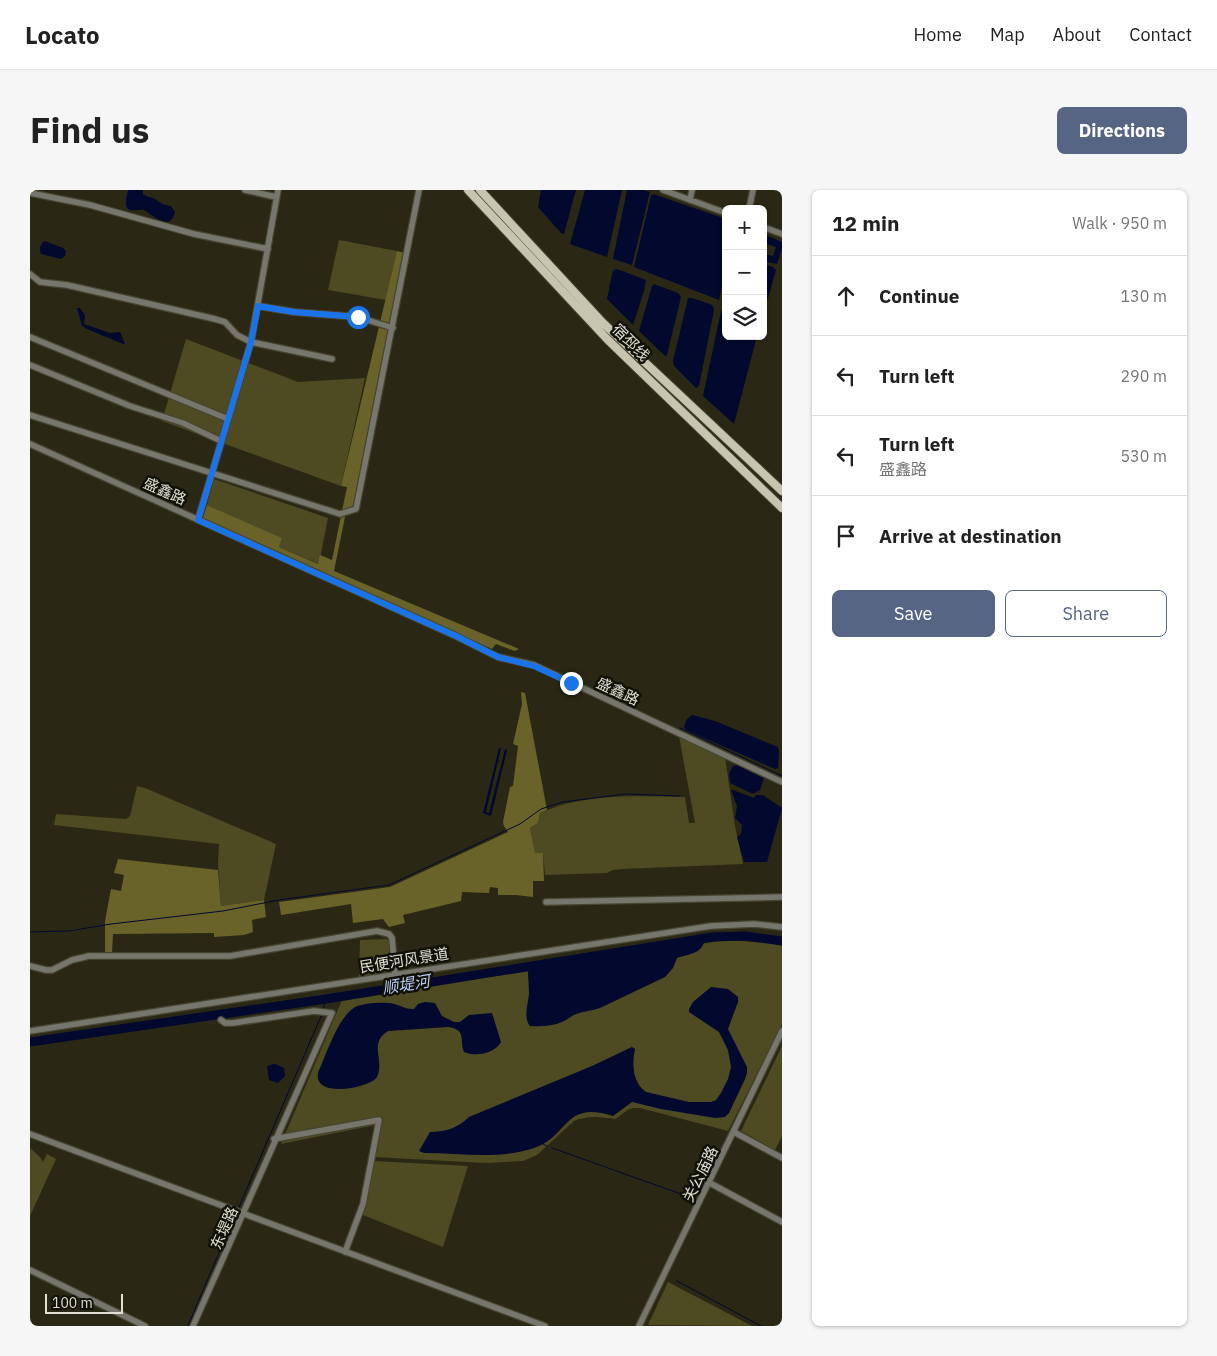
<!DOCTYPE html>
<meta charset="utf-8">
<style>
:root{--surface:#fff;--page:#f6f6f6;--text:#222;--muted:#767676;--line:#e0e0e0;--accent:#576585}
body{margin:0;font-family:"IBM Plex Sans","Noto Sans SC",sans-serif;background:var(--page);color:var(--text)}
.controls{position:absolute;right:15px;top:15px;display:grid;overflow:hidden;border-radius:8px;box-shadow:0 1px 4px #0004}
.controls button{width:45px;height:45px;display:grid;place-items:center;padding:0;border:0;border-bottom:1px solid var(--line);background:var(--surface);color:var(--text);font:25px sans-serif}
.scale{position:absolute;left:15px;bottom:12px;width:78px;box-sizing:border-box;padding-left:5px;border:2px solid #e0dfd2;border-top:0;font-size:14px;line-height:18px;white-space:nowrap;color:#e0dfd2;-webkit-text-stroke:4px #121108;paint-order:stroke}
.stop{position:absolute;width:15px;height:15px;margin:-11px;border:4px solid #1a73e8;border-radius:50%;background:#fff}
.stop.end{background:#1a73e8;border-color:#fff;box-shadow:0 1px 5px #0008}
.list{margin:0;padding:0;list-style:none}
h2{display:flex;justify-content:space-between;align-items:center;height:65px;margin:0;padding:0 20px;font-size:21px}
h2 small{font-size:16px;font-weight:400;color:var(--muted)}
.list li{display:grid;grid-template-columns:32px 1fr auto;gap:15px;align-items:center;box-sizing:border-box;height:80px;padding:0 20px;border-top:1px solid var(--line)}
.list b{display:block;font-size:19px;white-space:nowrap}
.list p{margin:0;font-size:16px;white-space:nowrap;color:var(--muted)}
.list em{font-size:16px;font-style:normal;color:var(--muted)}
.actions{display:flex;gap:10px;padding:15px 20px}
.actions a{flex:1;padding:11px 0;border:1px solid var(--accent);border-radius:8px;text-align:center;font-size:18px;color:var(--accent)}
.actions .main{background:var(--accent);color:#fff}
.icon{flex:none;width:28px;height:28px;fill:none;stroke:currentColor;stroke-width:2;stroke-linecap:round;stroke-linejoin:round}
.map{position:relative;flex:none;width:752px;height:1136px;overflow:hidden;border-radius:8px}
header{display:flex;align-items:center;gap:30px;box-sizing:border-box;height:70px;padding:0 25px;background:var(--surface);border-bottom:1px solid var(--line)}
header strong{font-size:24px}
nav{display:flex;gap:28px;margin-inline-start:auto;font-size:18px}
.intro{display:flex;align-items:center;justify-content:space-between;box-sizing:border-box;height:120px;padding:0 30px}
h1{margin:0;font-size:35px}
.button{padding:12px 22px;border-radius:8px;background:var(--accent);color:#fff;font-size:18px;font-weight:700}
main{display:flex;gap:30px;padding:0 30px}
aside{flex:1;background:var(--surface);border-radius:8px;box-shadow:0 1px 4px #0004}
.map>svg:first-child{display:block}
</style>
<header>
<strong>Locato</strong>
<nav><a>Home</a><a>Map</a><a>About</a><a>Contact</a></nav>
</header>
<div class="intro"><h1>Find us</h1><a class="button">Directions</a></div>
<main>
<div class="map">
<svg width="752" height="1136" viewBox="0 0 752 1136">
<rect width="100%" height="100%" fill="#2a2814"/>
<!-- green -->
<path fill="#4e4a21" d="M309,50L367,61L356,110L298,100Z
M156,149L268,192L335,188L311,296L132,231Z
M184,289L298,328L289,374L249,357L251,348L177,315Z
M649,546L695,567L705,636L713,674L593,679L583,680L577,683L515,685L513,663L505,664L500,638L508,633L510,623C518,620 527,616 535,614C574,604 615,606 655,607L659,633H665Z
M107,596L115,598L246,654L234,710L191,716L188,673L189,654L24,635L26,624L96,629L100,626Z
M355,749L360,750L363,782L329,788L330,750Z
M696,750L752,754V834L698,941L610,918C595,917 596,923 585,929C570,927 558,925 544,931L507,965L493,971L455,973L344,967L350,934L251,954L312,810Z
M752,856V946L745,960L711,941Z
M0,958L10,967L13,972L17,964L26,969L0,1026Z
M344,971L438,976L413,1057L333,1025Z
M638,1092L722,1136L618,1135Z"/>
<!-- forest -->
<path fill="#696329" d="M367,61L375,63L324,316L312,321L317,297L311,296Z
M177,315L252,348L249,357L288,374L290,365L302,370L311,326L315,327L304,381L489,459L485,461L466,454L462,459L173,328Z
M491,502L495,503L517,620L510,623L508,633L500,638L505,663H513L514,691H503V707L486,705H468V698L460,697L459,703L432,702L431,711L373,725L375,733L359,737L353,729L323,733L321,714L251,725L249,712L360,697L478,642L474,636L473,632L480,597L483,596L488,556L483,554L492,514Z
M88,669L188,680L191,716L234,710L236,727L222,730L223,742L214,745L184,747V743L83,744L82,762H75V731L81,699L91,701L94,685L84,683Z"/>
<!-- water -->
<path fill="#02082e" d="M98,0H113V4C117,7 121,7 125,9C131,13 133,15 141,16L145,22C140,44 121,23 114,20C109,19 103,22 98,19C94,15 97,5 98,0Z
M511,0H546L534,44L531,43L508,17Z
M555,0H592L577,67L540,54Z
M597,0H614L620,2L602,75L583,69Z
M623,4L696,29V79L689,110L604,77L621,6Z
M733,44L752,52V58L747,74L733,71V64L743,66L746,57L733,53Z
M15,51L33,58L36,61L35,66L31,69L11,64C9,60 10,53 15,51Z
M733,74L743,77L746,80L733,126Z
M587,79L616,90L614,101L603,135L577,109L583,80Z
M624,94L648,103L651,107L637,165L635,166L609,141L622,96Z
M658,108H662L680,114L683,116L684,120L669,196L666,198L644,176L643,171Z
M47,118H50L55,125L54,134L80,143L90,142L95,154H93L57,139L52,136Z
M691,121L696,122V146H727L704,234L673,206Z
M662,525L685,531L748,557L749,561L748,578L745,579L658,541L654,538C655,532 656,529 662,525Z
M469,558H471L456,622L459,623L475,559L477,560L461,626L453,623Z
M707,575L734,588L730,600L723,604L700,593L699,584L703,576Z
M701,600H703L724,608L726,605H733L752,618L737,672H714L707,647L711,644L712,635L705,628L707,616Z
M674,753C669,765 657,764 647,768L643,778L635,787L570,818C562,821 554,821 546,824C541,826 537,830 532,832C523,836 511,837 500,836C493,827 498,815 499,804C499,796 498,788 498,780Z
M681,797L698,799L708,807V812L698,839L717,877V883L715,889L699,923L695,927L685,928L631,919L602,912L583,926C533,910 539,947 504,958C468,970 431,963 394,963L389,961L400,942C415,942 428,938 439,927L562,876L602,857L605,859C602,874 602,892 616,902L659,912H681L686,910L691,903L698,889L701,877L698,860L689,842L659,822V819L663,812Z
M395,812L405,813L412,826L424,832H430L439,825L462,823L471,852C464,864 446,867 434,862C429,848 437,840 418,837L358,841C338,853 355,870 347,887C342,897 283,910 288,883C296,865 309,824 327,816C336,813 349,812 358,813C368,813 375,820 384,819L388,814Z
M245,874L254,878L255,886L248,893L239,890L237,877L239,875Z"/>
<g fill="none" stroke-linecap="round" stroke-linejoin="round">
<!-- stream -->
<path stroke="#02082e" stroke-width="1" d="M650,538L752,586
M0,742L39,741L81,734L193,721L249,710L359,695L490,634L511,619L533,612L595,604L650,606
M293,820L296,809
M513,954L517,956
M522,958L665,1009
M209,1017L292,824
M647,1091L731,1136
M158,1136L205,1025"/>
<!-- river -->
<path stroke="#02082e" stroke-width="9" d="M0,852L296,809L683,747L715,746L752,751"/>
<!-- minor casing -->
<g stroke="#474532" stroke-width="8">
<path id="minor" d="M215,0L246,7
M633,0L696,23
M0,3L60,15L164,44L238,59
M660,10L662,0
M719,19L723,0
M733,37L752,44
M0,84L10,92L37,95L185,129L195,132L207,145L221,152L302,169
M228,116L264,122L328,127L363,138
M0,147L198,229
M0,175L100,216L153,233L191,251
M0,225L310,324L326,319L389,0
M0,254L426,446L468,467L504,475L752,592
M168,330L221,152L248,0
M516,712L752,707
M0,776L16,780H22L42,770L59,766H200L347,741L359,744L362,748L365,783
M0,841L681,736L724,734L752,737
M704,942L752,968
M0,944L515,1136
M244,949L349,930L333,1014L315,1062
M680,993L752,1032
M0,1080L115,1136
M163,1136L302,823L284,821L203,833H195L191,830
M609,1136L752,841"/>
</g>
<!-- major casing -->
<g stroke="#474532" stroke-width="10">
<path id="major" d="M438,0L578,150L752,318
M450,0L573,133L752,301"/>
</g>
<!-- minor -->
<use href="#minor" stroke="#77766c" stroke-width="5.5"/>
<!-- major -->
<use href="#major" stroke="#c7c5b0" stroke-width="8"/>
</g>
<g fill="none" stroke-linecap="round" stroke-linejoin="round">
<!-- route -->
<path stroke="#1a73e8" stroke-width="6" d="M328,127L264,122L228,116L221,152L168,330L426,446L468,467L504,476L541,493"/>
</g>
<g text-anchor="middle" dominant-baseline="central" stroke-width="5" stroke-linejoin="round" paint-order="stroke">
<!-- street labels -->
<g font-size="15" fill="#e0dfd2" stroke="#121108">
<text transform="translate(601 152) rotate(45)">宿邳线</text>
<text transform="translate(135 301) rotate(24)">盛鑫路</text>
<text transform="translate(588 501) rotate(25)">盛鑫路</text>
<text transform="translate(374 770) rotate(-9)">民便河风景道</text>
<text transform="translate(670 984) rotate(-64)">关公庙路</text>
<text transform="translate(194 1038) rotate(-66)">东堤路</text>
</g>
<!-- water labels -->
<g font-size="16" font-style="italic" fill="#b9ccf8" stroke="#121108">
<text transform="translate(376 794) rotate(-9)">顺堤河</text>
</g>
</g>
</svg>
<div class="controls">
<button>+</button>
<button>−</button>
<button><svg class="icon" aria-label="layers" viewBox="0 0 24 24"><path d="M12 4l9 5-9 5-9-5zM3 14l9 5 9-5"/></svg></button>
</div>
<div class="scale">100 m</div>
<div class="stop" style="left:328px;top:127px"></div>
<div class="stop end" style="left:541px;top:493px"></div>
</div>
<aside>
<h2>12 min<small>Walk · 950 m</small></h2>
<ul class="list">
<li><svg class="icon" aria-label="ahead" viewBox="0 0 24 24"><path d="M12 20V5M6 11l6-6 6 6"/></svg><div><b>Continue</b></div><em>130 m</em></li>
<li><svg class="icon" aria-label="left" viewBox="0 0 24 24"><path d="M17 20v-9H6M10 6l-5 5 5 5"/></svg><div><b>Turn left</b></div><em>290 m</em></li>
<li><svg class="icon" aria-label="left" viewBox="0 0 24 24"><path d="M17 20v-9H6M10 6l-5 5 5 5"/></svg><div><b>Turn left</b><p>盛鑫路</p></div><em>530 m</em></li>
<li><svg class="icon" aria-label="arrive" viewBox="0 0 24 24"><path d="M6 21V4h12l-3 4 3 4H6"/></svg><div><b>Arrive at destination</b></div></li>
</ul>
<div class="actions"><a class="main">Save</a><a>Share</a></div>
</aside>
</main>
